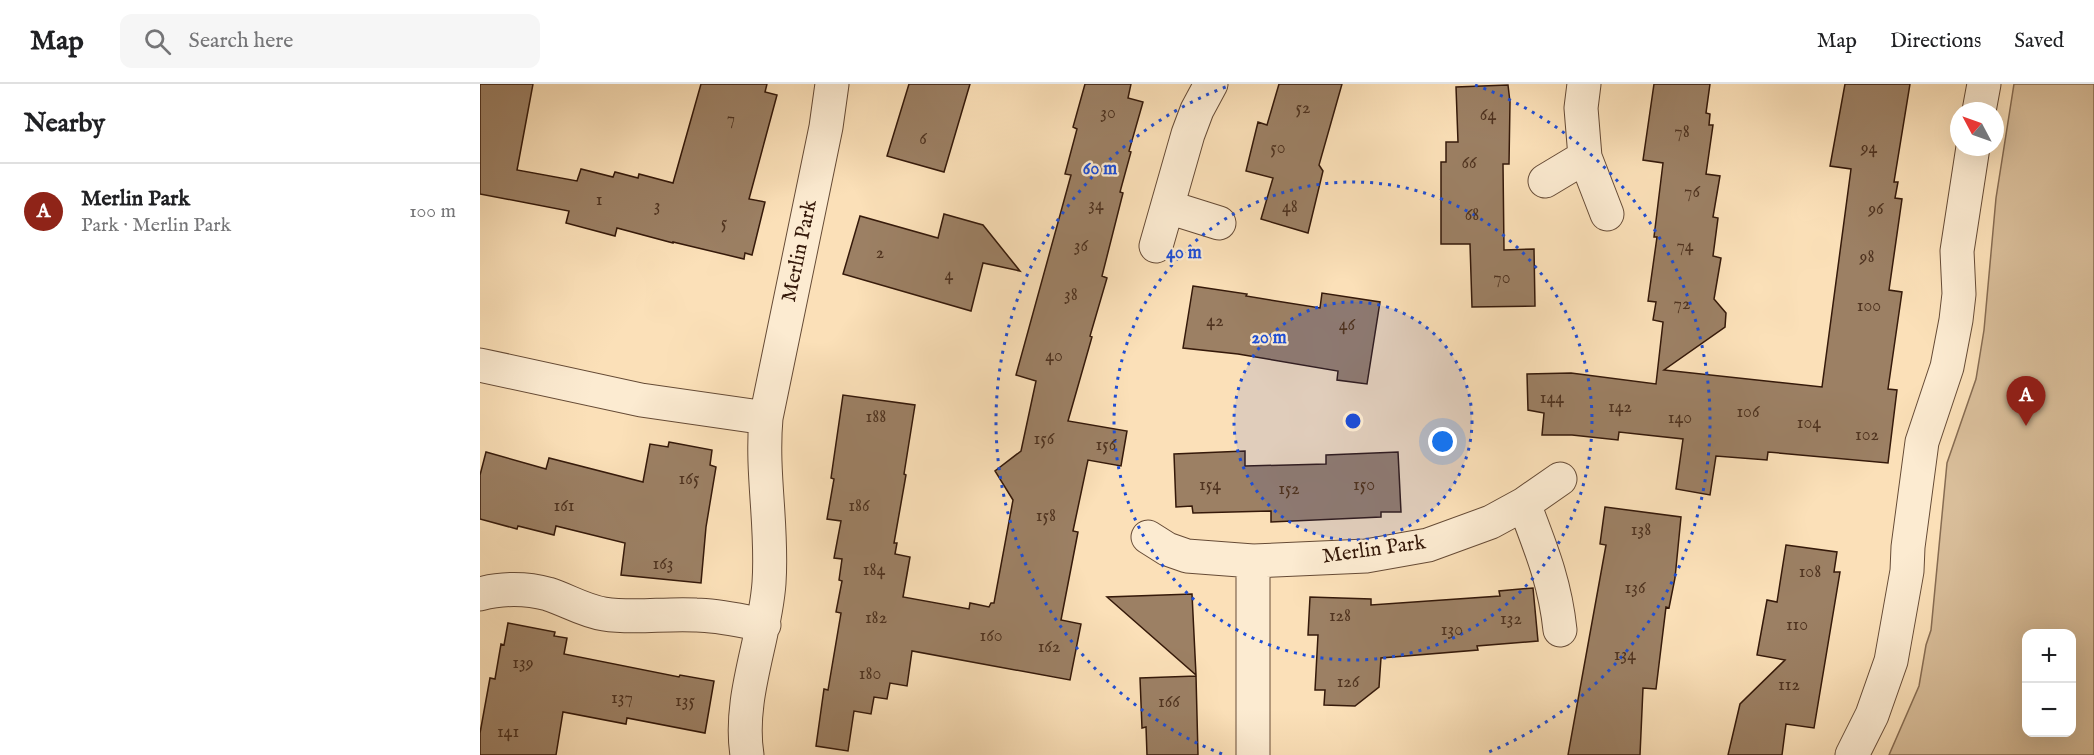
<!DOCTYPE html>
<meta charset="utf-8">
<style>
:root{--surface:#fff;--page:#f6f6f6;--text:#202124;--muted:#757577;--line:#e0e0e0;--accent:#8f2418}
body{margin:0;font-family:"IM FELL English",serif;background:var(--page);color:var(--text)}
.controls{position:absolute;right:18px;bottom:18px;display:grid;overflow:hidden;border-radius:12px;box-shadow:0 6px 24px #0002}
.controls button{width:54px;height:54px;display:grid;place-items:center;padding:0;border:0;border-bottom:2px solid var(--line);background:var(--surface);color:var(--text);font:30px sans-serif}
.compass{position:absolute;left:1470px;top:18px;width:54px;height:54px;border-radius:50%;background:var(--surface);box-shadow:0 6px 24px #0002;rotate:311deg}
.you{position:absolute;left:963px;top:358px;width:21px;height:21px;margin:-15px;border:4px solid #fff;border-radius:50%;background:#1a73e8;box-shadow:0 0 0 9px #1a73e833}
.badge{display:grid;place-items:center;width:39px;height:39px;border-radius:50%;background:var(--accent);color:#fff;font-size:20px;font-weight:700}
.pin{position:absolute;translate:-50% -50px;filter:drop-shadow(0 2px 3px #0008)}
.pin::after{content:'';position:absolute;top:32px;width:21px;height:18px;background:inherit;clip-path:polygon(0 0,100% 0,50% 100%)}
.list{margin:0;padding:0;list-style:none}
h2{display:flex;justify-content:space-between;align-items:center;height:78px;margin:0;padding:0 24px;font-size:26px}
h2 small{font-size:20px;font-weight:400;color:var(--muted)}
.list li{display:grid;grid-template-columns:39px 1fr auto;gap:18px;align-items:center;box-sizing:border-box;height:96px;padding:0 24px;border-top:2px solid var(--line)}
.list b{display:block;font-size:22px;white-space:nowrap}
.list p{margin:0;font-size:20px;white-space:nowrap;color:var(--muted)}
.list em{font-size:20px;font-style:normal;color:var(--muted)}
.icon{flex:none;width:33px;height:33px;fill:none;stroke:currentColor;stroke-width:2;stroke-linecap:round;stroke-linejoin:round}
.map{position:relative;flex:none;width:1614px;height:671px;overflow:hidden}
header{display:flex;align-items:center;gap:36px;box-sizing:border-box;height:84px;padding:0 30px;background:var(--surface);border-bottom:2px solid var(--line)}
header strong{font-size:28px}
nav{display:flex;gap:33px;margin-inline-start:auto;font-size:21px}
.search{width:420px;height:54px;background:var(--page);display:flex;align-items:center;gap:15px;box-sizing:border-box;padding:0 21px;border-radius:12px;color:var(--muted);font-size:22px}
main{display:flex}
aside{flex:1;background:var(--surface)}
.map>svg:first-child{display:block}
</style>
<header>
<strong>Map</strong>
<div class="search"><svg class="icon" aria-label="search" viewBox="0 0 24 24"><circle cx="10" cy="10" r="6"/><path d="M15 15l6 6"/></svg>Search here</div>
<nav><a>Map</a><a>Directions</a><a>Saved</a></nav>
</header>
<main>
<aside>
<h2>Nearby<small></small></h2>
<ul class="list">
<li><span class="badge">A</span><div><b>Merlin Park</b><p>Park · Merlin Park</p></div><em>100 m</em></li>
</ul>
</aside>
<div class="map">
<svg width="1614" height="671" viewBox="0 0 1614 671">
<rect width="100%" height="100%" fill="#fbe0b8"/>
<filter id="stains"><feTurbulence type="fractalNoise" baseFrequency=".00333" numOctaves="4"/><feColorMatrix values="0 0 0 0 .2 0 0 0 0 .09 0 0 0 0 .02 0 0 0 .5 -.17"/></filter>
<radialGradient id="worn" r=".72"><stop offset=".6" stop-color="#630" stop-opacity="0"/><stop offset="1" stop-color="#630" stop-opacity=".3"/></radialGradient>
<!-- green -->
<path fill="#d9be9a" stroke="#876c52" stroke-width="1.5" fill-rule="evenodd" d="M1534,0H1614V671H1409L1439,602L1446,561L1451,546L1467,379L1496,295L1504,246L1516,114ZM1546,550H1592V648H1546Z"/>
<!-- building -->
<path fill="#9c8064" stroke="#35190a" stroke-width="1.5" d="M0,0H53L37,86L97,97L101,85L133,93L135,88L158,94L159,90L193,99L221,0H287L285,8L297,11L269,115L285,118L272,171L265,169L264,175L193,158V159L137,144L135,152L86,139L89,127L0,110Z
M429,0H490L464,88L407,72Z
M605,0H651L648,14L663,18L649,67L651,68L640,108L643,109L622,192L627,194L610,252L612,253L588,337L647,347L641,382L608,376L593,447L598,448L581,536L601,540L590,596L432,567L427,602L410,599L407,615L394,613L391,630L374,627L368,667L336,662L344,605L348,606L361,529L356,528L362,497L359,496L362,475L354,474L361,437L347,435L354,395L351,394L363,311L435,321L424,390L426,391L414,459H417L415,470L430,473L423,513L489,525L490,519L509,523L511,519H514L533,416L515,387L541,367L556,297L536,291L591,91L585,90L597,45L593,43Z
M799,0H862L839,81L843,87L828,149L781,135L793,94L766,87L778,38L787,41Z
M1174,0H1230L1226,29L1230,30L1229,41H1233L1226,90L1240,92L1233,133L1238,134L1233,172L1241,174L1234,215L1246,229L1245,243L1184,286L1342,303L1371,85L1350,82L1365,0H1430L1414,98H1418L1415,114L1422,115L1409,206L1422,208L1408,305L1417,306L1408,379L1288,368L1287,376L1236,372L1230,411L1196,405L1203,355L1139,348L1138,356L1092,351H1062L1064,329L1048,326L1047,290L1091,289L1176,300L1183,238L1173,236L1176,218L1168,217L1177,153H1174L1183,79L1163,76Z
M1028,1L1030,18L1029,80H1023L1024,166L1054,165L1055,222L992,223L990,160H961V78H966V58H978L976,3Z
M464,130L503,141L540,187L503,179L491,227L363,190L380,132L458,154Z
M713,202L767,210L766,212L840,224L842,209L900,218L887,300L857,296L858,287L758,270L703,264Z
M189,358L232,366L230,381L236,383L226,443L221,499L141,491L145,459L76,442L74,451L38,442L37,445L0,435V391L6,368L66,385L69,374L163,398L170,360L188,363Z
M765,367V382L846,380V371L918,368L921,428H901V433L791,438V427L713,429L712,422L696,423L694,370Z
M1125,423L1201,433L1195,494L1189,524L1186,523L1176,605L1163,604L1160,671H1088L1126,461L1120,460Z
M1306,461L1357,468L1354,488H1360L1334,644L1306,640L1302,671H1248L1260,620L1305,576L1277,571L1287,516L1297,518Z
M1053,504L1058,557L997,562L998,566L901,574L899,603L875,622L844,621L845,606H835L838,551H828L830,513L891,515V521L1020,512L1019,507Z
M712,510L716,591L627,513Z
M28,539L75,548L74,552L87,554L84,570L199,593L200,591L234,597L225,649L147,634L146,640L83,628L76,671H0V649L10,594L15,595L21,560L24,561Z
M716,592L718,671H667L666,643L662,644L660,594Z"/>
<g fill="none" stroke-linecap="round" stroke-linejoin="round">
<!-- minor casing -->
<g stroke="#664b36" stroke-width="35">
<path id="minor" d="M1104,0L1101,24L1105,73L1127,130
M1499,27L1504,0
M1065,97L1105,73
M688,123L739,139
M676,162L708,50L717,26L731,0
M0,281L161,316L286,334L346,43L352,0
M1044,420C1061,465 1075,498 1080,546
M668,453L687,465L707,472L773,477L886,472L948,461L1011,438L1044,420L1080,395
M0,510C21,504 47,504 68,510C87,516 104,527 124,530C154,535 185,529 216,531C238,531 261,537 284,541
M267,671C258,613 285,556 289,499C293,443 281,390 286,334
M773,671V477
M1372,671L1392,631L1411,577L1427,487L1428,463L1442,358L1467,283L1476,236L1479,210L1477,167L1493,63"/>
</g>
<!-- minor -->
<use href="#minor" stroke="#fcebd1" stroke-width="33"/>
</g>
<!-- distance rings -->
<circle cx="873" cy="337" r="119" fill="#1d4ed8" fill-opacity=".12"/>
<g fill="none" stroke="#1d4ed8" stroke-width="3" stroke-dasharray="3 6">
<circle cx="873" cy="337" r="119"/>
<circle cx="873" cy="337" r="239"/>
<path d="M742 670A358 358 0 0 1 751 1M995 1A358 358 0 0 1 1004 670"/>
</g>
<g text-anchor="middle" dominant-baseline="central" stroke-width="4.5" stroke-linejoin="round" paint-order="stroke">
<!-- number labels -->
<g font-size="18" fill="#4f3320">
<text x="823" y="24">52</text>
<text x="628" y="29">30</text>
<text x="1008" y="31">64</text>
<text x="251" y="35">7</text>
<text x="1202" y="48">78</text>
<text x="443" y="55">6</text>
<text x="798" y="64">50</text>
<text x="1389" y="64">94</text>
<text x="989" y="79">66</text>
<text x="1212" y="108">76</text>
<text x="119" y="116">1</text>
<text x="616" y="121">34</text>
<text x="177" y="122">3</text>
<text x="810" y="123">48</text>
<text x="1396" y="125">96</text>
<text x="992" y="131">68</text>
<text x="244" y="139">5</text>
<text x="601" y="162">36</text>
<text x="1205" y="162">74</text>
<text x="400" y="169">2</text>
<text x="1387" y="173">98</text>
<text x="469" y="191">4</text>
<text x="1022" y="194">70</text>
<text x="591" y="211">38</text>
<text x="1202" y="220">72</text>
<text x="1389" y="222">100</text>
<text x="735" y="237">42</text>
<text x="867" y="241">46</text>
<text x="574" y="272">40</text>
<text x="1072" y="314">144</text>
<text x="1140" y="323">142</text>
<text x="1268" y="328">106</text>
<text x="396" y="333">188</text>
<text x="1200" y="334">140</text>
<text x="1329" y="339">104</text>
<text x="1387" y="351">102</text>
<text x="564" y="355">156</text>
<text x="626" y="361">156</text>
<text x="209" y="395">165</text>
<text x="730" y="401">154</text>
<text x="884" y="401">150</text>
<text x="809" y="405">152</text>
<text x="84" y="422">161</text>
<text x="379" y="422">186</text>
<text x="566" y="432">158</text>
<text x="1161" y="446">138</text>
<text x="183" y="480">163</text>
<text x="394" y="486">184</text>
<text x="1330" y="488">108</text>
<text x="1155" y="504">136</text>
<text x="860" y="532">128</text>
<text x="396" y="534">182</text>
<text x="1031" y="535">132</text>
<text x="1317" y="541">110</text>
<text x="972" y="546">130</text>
<text x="511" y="552">160</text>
<text x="569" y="563">162</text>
<text x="1145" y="571">134</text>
<text x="43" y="579">139</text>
<text x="390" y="590">180</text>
<text x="868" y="598">126</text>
<text x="1309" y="601">112</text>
<text x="142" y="614">137</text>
<text x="205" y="617">135</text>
<text x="689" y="618">166</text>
<text x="28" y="648">141</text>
</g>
<!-- street labels -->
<g font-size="21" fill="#35190a" stroke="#fcebd1">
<text transform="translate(320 167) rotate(-78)">Merlin Park</text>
<text transform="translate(894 466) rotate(-8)">Merlin Park</text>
</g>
</g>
<circle cx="873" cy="337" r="9" fill="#1d4ed8" stroke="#fcebd1" stroke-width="3"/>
<g font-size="18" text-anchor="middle" font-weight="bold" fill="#1d4ed8" stroke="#fcebd1" stroke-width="4.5" stroke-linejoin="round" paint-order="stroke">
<text x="620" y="90">60 m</text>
<text x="704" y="174">40 m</text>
<text x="789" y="259">20 m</text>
</g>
<rect width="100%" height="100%" filter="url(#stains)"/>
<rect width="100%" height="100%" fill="url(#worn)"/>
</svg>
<div class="controls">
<button>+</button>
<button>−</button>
</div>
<svg class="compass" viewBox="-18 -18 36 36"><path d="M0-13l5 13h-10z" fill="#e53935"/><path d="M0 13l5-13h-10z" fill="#757577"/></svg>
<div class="you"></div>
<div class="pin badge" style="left:1546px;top:342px">A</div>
</div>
</main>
